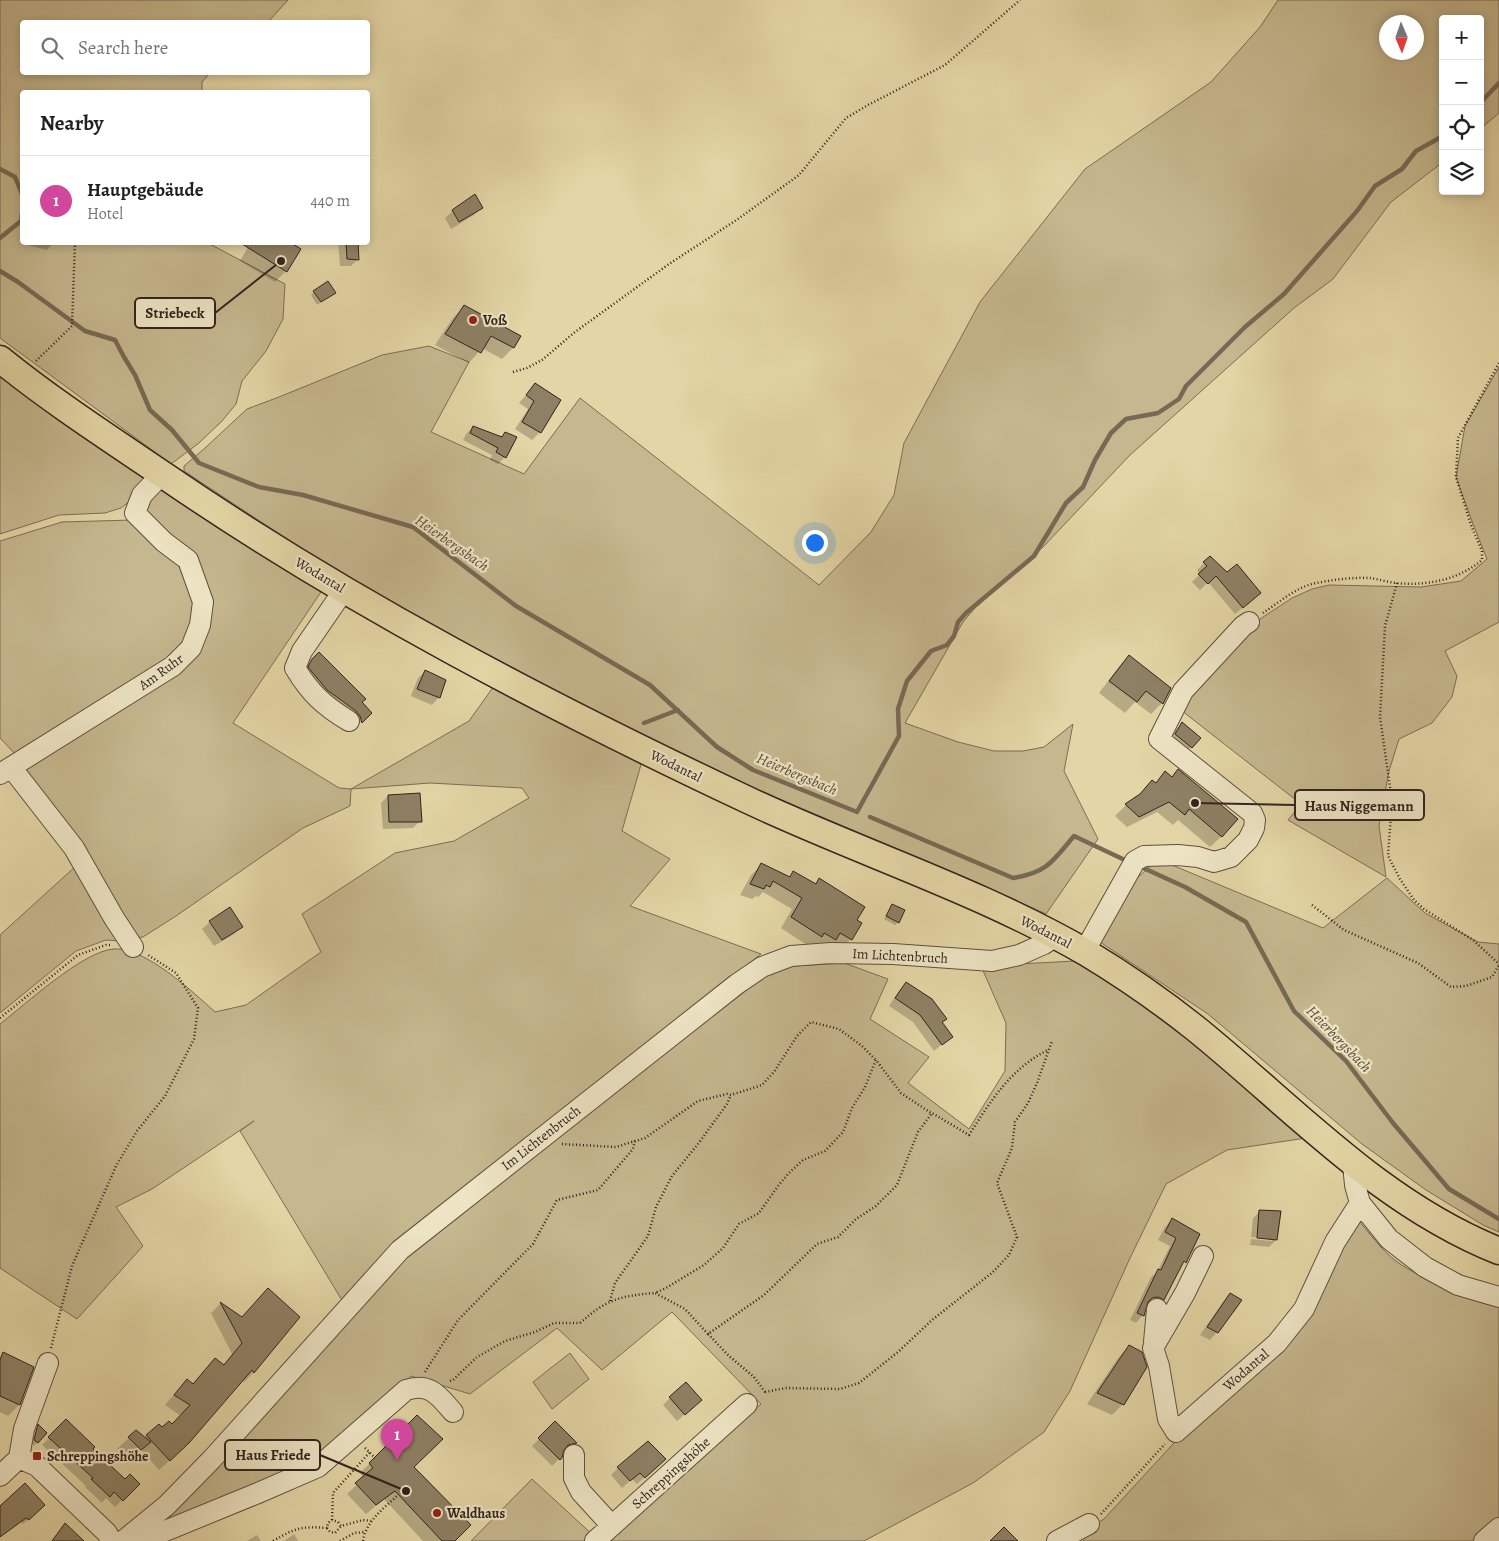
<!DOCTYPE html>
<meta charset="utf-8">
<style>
:root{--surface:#fff;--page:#f2f2f2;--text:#202124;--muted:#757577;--line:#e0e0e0;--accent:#8f2418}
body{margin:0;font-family:Alegreya,serif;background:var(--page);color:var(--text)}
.controls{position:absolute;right:15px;top:15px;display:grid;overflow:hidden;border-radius:5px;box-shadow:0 2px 8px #0003}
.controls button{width:45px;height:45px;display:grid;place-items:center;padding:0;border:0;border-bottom:1px solid var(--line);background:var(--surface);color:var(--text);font:25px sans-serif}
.compass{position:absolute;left:1379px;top:15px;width:45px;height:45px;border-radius:50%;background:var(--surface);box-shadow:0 2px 8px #0003;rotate:178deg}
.you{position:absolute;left:814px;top:542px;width:18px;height:18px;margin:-12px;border:4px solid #fff;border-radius:50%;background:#1a73e8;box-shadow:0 0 0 8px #1a73e833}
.badge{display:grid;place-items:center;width:32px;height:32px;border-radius:50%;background:var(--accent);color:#fff;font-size:16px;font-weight:700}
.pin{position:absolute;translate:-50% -41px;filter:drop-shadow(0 1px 2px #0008)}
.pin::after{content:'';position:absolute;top:26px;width:18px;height:15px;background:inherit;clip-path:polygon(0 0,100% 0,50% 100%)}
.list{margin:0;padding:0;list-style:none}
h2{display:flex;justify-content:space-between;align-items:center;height:65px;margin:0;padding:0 20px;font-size:21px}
h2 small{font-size:16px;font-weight:400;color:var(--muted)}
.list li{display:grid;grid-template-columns:32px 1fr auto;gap:15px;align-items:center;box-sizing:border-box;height:90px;padding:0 20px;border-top:1px solid var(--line)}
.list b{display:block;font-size:19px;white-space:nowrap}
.list p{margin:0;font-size:16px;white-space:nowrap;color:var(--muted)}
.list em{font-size:16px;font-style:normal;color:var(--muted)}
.icon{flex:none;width:28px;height:28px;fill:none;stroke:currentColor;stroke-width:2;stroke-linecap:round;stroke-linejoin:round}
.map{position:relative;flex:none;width:1499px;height:1541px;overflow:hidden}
.search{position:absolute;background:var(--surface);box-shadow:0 2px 8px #0003;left:20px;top:20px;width:350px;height:55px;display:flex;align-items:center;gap:12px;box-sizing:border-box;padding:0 18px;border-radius:5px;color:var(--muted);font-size:19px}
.panel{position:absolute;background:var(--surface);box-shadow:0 2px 8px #0003;left:20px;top:90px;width:350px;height:155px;border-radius:5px}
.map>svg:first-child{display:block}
</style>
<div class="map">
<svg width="1499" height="1541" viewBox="0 0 1499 1541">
<rect width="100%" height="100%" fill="#e3d5a5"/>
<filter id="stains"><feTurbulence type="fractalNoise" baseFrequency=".004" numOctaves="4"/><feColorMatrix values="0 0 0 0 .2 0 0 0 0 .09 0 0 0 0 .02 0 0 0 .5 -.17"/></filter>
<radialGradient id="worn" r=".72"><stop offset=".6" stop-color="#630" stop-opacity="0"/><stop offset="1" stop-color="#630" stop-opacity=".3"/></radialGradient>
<!-- green -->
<path fill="#c5b78e" stroke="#7b6d56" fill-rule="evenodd" d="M0,0H288L268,22H22V72L210,73L202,82V92H22V242L208,243L285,284L283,319L266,351L242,381L236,404L222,421L199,443L171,464L0,338Z
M1278,0H1499V113L1480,129V19H1443V162L1391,202L1333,279L1294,308L1130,455L1044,546L975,608L963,622L905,723L958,742L994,751H1023L1044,747L1073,724L1064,771L1098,839L1046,914L978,883L753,788L622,726L487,655L346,578L184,471V466L205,448L247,409L279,397L382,355L429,346L469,362L431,432L524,474L580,398L819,585L871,532L894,495L904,443L980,302L1085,169L1211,82L1260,27ZM1386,22H1416V52H1386Z
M1499,367V622L1445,651L1457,676L1452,697L1432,723L1399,739L1389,771L1379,826L1386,877L1288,820L1301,804L1177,707L1245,629L1292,598L1312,589L1329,585L1421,587L1461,581L1487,559L1473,524L1456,477L1465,426Z
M0,372L148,479L135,497L121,508L105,513L59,515L0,534Z
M163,486L323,589L233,723L339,788L351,789L469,721L494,686L642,761L622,831L670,859L630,906L761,954L571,1105L343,1302L240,1131L254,1121L152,1189L116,1207L143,1246L77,1319L0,1268V1024C26,1004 82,952 113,949C144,946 193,992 215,1012L246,1005L321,952L302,914L395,853L454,841L529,798L522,788L430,783L351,789L350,806L303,828L176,916L143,937L133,938L17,770L174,669L208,601L141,512L144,504Z
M132,520L184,562L197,602L186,645L19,758L0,738V541L62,522Z
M1157,860L1172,865L1323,928L1387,878L1425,913L1478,942L1499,944V1232L1483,1225L1426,1190L1362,1144L1208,1014L1100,942L1136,879Z
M77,865L121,941L106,940L76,951L0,1013V935Z
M1075,961L1160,1013L1306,1138L1227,1150L1166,1184L1130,1258L1070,1391L1044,1432L973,1483L864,1541H605L680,1472L761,1404L672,1312L602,1370L557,1328L470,1394L411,1376L343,1439L315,1462L148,1534L404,1255L647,1064L778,967L844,963L888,979L870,1019L929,1057L908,1083L969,1129L1005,1071L1006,1023L981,966Z
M1356,1218C1369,1232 1381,1250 1396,1261C1426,1283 1463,1293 1499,1303V1541H1084L1078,1535L1104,1519L1184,1432L1282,1345Z
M570,1353L589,1379L552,1409L533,1382Z
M532,1479L594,1536L589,1541H471Z"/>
<!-- shadow -->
<path fill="#0003" d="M481,208L474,215L451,229L445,218L453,211Z
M29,242H54L47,250L28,245Z
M251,242L286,271L275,282L240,261Z
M338,242H357L358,259L351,266H340Z
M314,292L334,293L317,305L311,295Z
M464,307L520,336L513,348L502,359L482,348L469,363L435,345L453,318Z
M535,385L559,401L540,432L532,440L515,429L528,409L519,403Z
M473,427L501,437L505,433V457L498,464L490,460L492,455L463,440L466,434Z
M1210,557L1252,600L1235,614L1208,582L1200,590L1192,582L1200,574L1197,570Z
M1129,656L1162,703L1151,714L1135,702L1125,713L1099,693L1118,668Z
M313,660L371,713L350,732L349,727L301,671Z
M426,671L439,697L432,705L411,696L418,678Z
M1182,724L1199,738L1184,755L1168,742L1175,731Z
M1166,773L1222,836L1210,847L1178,820L1173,825L1157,812L1127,827L1115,816L1126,805L1136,799L1152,782L1155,784Z
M388,796L420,821L413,828L383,829L381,803Z
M761,865L788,878L794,872L814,885L819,880L855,920L851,939L840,950H825L814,943L810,947L781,928L792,909L763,892L758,897L756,896L752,899L740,895L751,875Z
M891,907L898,922L895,925L884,919Z
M230,909L241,927L234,934L214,946L202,929L210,922Z
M906,983L951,1037L934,1051L913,1022L889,1006L899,991Z
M1260,1211L1276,1240L1269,1247L1250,1245L1251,1239L1272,1241V1239L1251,1237L1253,1218Z
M1172,1220L1199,1235L1163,1299L1156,1306L1150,1304L1146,1305L1143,1315L1136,1323L1130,1320L1151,1277L1157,1272L1170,1246L1158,1240L1165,1227Z
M1230,1295L1217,1332L1210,1340L1200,1335L1223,1302Z
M220,1304L242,1319L299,1317L253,1373L244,1382L242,1379L178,1453L159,1470L141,1449L129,1460L117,1449L136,1431L144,1438L147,1435L172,1425L181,1416L165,1405L178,1390L187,1381L192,1385L206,1370L223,1365L232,1354L211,1313Z
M1129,1346L1123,1404L1112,1415L1087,1404L1118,1358Z
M3,1354L32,1368L19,1405L8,1416L0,1412V1357Z
M670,1398L693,1407L677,1421L663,1405Z
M417,1417L413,1467L453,1541H423L384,1499L366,1514L347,1494L364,1478L360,1473Z
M66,1421L92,1449L125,1481L138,1484L115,1507L106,1498L102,1503L85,1487L86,1486L42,1445Z
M555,1423L575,1443L568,1450L562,1451L561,1457L552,1466L532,1446Z
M38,1426L45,1433L34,1446L32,1443L36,1429Z
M657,1466L637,1484L632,1479L622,1488L611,1475L618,1468Z
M44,1505L23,1524L21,1522L0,1537V1508Z
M294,1534L298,1541H284Z
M257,1535L261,1541H247Z"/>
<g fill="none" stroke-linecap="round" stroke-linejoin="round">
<!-- stream -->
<path stroke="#776953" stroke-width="4.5" d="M1480,103L1499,83
M0,169L15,177L22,194
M0,238L21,221L22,214
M0,271L18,282L85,331L115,340L124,357L135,375L150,410L172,430L199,463L259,487L303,495L413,527L516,606L650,685L717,747L753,770L857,812L899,736L898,709L907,681L931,651L947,645L954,636L958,622L966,613L1034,556L1066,503L1083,487L1095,460L1111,433L1126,419L1158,413L1179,399L1186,386L1245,327L1284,294L1357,211L1375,186L1402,169L1416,151L1443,136
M644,723L678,710
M870,817L1013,878C1047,873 1053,861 1074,836L1129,862
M1139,866L1185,887L1246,922L1294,1011L1346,1061L1393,1123L1449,1189L1499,1219"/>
</g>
<!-- building -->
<path fill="#8e8064" stroke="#31231d" d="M475,194L483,208L459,222L452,210Z
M239,242H290L301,249L287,272Z
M346,242H358L359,260L347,259Z
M328,281L336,293L321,302L313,291Z
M464,305L521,336L514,348L491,336L481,353L445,334Z
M535,383L561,400L541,433L522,422L534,401L526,395Z
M473,426L502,437L505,432L517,437L506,458L496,452L498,448L470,433Z
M1210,556L1227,572L1237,564L1261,593L1243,608L1216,576L1208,584L1198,574L1207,566L1203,562Z
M319,652L366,699L362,702L372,713L362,723L360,716L356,711L327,690L308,667L312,659Z
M1129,655L1171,688L1163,704L1146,691L1137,702L1109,681Z
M425,670L446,680L440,698L417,689Z
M1182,722L1201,738L1192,748L1175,734Z
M1178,769L1238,819L1222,837L1189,809L1185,815L1169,802L1139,817L1125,804L1140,794L1152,780L1156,783L1165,771L1172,777Z
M420,793L422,822H389L388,795Z
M761,863L790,877L793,871L816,884L819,878L865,907L857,920L862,923L852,940L840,933L836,940L824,933L822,937L791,917L802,898L773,881L770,887L766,885L764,889L750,884Z
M892,904L905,910L899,923L886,916Z
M230,907L243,927L222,940L209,921Z
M906,982L932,999L947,1019L942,1022L953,1037L942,1045L920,1015L895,998Z
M1259,1210L1281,1211L1277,1240L1257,1238Z
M1172,1218L1200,1234L1186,1263L1184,1261L1164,1300L1158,1297L1152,1298L1148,1302L1144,1316L1137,1313L1158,1269L1161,1270L1176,1238L1165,1232Z
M268,1288L300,1317L254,1373L252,1370L189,1443L170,1461L146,1435L159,1424L162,1427L169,1421L172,1424L190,1405L174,1395L187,1379L193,1384L215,1358L224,1365L242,1343L220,1302L242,1317Z
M1230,1293L1242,1300L1218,1333L1207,1327Z
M1129,1345L1142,1352L1147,1367L1124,1405L1097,1393Z
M3,1352L34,1367L20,1405L0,1396V1360Z
M686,1382L702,1400L685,1415L669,1397Z
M417,1415L443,1439L414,1467L471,1525L455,1541H442L395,1491L376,1505L355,1483L373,1468L369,1463Z
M66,1419L95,1447L93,1449L125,1479L130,1474L140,1484L123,1501L114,1492L110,1497L91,1479L93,1478L48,1437Z
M555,1421L577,1443L568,1445L564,1450L562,1458L560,1460L538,1438Z
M38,1424L47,1433L38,1443L34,1440Z
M136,1430L151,1442L141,1450L128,1437Z
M648,1441L666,1459L645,1478L640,1473L630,1481L617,1467Z
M25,1483L45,1505L29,1520L26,1518L0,1537V1506Z
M65,1523L84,1541H52Z
M1004,1527L1018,1541H990Z"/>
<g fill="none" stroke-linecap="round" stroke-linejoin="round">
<!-- minor casing -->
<g stroke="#5e503f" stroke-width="22">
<path id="minor" d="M344,590L302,651L295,668C310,693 324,706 349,721
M11,767L74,848L114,918L133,947
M0,774L173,666L191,648L200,625L203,602L188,560L164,542L135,513L142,495L162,474
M1084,952L1135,861L1144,856L1178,855L1198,857L1214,862L1231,857L1248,840L1254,828L1255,820L1252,813L1159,739L1183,691L1243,626L1249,622
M1353,1164L1355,1185L1360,1203L1389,1239L1425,1267L1458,1285L1499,1297
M1203,1256L1185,1293L1153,1348L1159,1366L1168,1419L1176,1432L1277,1343L1304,1309L1335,1242L1360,1203
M1154,1342L1157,1309
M574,1455V1478L581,1492L612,1526
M19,1458L37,1466L107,1533L111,1541
M19,1458L24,1429L48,1363
M0,1476L19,1458
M127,1540L148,1538L258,1493L318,1467L406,1390C430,1382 439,1396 453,1412
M123,1541L167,1505L212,1459L400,1250L737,984L762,967L791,956L831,953L893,954L992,961L1019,955L1044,944L1056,936
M595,1541L747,1404
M1057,1541L1089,1524
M1484,1541L1499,1528"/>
</g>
<!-- major casing -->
<g stroke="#31231d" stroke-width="29">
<path id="major" d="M0,359C53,402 109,438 165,476C349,602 548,706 750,801C861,853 980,891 1087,953C1125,976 1161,1001 1195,1028C1294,1108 1379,1203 1499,1251"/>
</g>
<!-- path -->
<path stroke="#31231d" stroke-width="2.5" stroke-dasharray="1 2.5" stroke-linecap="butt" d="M36,361L72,326L75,242
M513,372L527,368L542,360L575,332L669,264L738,219L799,175L846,118L868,105L945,65L1020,0
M1397,583L1385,626L1380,717L1392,801L1388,856L1400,879L1414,900L1424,909L1473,940L1499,964
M1263,613C1278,603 1294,589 1312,584C1330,580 1352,577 1370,578C1378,579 1387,582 1396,583C1427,586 1458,580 1482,560V551L1471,525L1456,477L1458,438L1499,363
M1312,905L1344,930L1418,963L1451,987L1466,986L1492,977L1499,965
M0,1018L78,955L106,945H112
M562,1144L616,1147L645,1138L698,1101L727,1094L731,1095L762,1085L774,1072L797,1036L811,1022L839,1029L862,1046L876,1060
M610,1301L615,1283L648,1236L656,1207L672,1176L698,1144L727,1104L731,1095
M708,1334L685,1309L655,1293L666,1288L704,1265L723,1248L739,1224L759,1213L778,1186L789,1173L803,1160L825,1151L843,1132L852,1108L865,1087L876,1060L901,1093L931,1113
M51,1348L72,1266L116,1166L137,1131L165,1096L194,1039L198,1008L176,973L148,955
M425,1372L458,1320L533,1244L557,1200L598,1190L633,1149L635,1140
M450,1381L453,1380L477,1357L505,1341L535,1332L554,1323H580C607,1299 620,1296 655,1293
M765,1392L754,1377L729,1356L708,1334L764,1295L817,1244L838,1237L856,1219L876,1206L897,1185L918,1132L932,1113L969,1135C990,1102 1011,1068 1048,1050
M765,1392L786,1388L840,1389L859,1383L898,1352L932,1320L993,1272L1009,1255L1017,1237L997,1183L1012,1148L1015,1122L1028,1103L1037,1083L1052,1041
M365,1448L375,1458
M1101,1514L1165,1444
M332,1520L333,1493L370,1452
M327,1528L330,1532L335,1533L341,1526
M273,1541C296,1528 300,1526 327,1528L328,1523L332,1520L338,1522L341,1526L363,1520L371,1521
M340,1541L354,1533L364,1532
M363,1541C366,1521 384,1508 398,1495"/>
<!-- minor -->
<use href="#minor" stroke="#ede4c4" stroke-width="20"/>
<!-- major -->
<use href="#major" stroke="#e3d5a5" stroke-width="26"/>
</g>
<!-- markers -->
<g fill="#8f2418" stroke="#ede4c4" stroke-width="2">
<circle cx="473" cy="320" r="5"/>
<rect x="32" y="1451" width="10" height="10" rx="2.5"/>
<circle cx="437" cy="1513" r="5"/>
</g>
<g text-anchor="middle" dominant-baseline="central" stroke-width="4.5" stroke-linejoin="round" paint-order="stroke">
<!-- poi labels -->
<g font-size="14" font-weight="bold" fill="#31231d" stroke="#ede4c4" text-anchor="start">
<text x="483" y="320">Voß</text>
<text x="47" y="1456">Schreppingshöhe</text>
<text x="447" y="1513">Waldhaus</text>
</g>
<!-- street labels -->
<g font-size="14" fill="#31231d" stroke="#ede4c4">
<text transform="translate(320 575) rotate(31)">Wodantal</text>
<text transform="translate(161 672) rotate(-36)">Am Ruhr</text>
<text transform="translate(676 766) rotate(26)">Wodantal</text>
<text transform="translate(1046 932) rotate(27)">Wodantal</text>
<text transform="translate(900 956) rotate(3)">Im Lichtenbruch</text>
<text transform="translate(541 1138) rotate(-38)">Im Lichtenbruch</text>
<text transform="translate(1246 1370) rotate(-41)">Wodantal</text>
<text transform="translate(671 1473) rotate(-42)">Schreppingshöhe</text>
</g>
<!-- water labels -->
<g font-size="15" font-style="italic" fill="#5a4c3c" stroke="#ede4c4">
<text transform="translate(452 543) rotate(35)">Heierbergsbach</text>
<text transform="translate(797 774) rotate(23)">Heierbergsbach</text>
<text transform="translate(1339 1039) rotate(46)">Heierbergsbach</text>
</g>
</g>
<!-- callouts -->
<path fill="none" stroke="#31231d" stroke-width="2" d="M281 261L215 313M1195 803L1295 805M406 1491L320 1455"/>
<g fill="#31231d" stroke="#ede4c4" stroke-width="2">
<circle cx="281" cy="261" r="5"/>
<circle cx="1195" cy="803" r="5"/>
<circle cx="406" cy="1491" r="5"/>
</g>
<g fill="#ede4c4" stroke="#31231d" stroke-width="2">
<rect x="135" y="298" width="80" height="30" rx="5"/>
<rect x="1295" y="790" width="129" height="30" rx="5"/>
<rect x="225" y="1440" width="95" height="30" rx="5"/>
</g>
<g font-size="15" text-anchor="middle" font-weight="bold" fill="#31231d">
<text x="175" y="318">Striebeck</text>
<text x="1359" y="811">Haus Niggemann</text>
<text x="273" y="1460">Haus Friede</text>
</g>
<rect width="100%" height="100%" filter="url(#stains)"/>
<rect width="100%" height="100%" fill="url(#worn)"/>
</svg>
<div class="controls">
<button>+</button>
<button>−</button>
<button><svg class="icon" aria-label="locate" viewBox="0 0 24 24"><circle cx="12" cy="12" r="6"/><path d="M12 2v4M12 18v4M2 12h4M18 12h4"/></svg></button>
<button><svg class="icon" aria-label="layers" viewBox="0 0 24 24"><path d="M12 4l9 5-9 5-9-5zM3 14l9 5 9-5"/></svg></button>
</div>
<svg class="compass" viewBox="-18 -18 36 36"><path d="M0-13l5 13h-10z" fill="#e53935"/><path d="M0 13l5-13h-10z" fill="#757577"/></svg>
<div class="you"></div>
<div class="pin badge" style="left:397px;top:1460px;background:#d1479c">1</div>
<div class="search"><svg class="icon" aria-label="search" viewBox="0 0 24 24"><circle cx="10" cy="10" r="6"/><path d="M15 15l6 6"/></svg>Search here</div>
<section class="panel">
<h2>Nearby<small></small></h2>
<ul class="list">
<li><span class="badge" style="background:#d1479c">1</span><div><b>Hauptgebäude</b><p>Hotel</p></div><em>440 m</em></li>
</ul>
</section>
</div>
